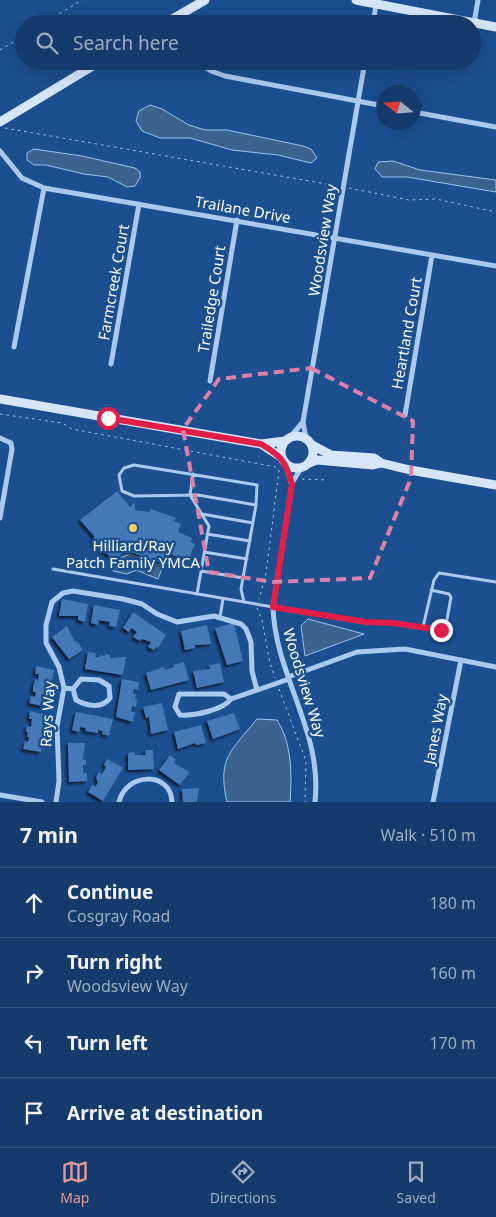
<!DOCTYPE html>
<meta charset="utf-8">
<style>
:root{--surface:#143b6b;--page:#1d4271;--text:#f1f3f6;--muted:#9dadc1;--line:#33557e;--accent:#e69b98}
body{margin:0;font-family:"Noto Sans",sans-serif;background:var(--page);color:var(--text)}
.compass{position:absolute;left:376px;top:85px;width:45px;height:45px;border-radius:50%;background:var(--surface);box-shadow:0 5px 20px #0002;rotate:287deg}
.stop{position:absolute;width:15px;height:15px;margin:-11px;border:4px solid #e11d48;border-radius:50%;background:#fff}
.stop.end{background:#e11d48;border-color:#fff;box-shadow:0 1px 5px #0008}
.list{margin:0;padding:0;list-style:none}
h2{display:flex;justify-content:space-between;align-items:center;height:65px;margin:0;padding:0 20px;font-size:21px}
h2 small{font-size:16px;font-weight:400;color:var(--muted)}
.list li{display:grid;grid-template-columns:32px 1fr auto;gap:15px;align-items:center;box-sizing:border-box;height:70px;padding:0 20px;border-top:1px solid var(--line)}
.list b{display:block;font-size:19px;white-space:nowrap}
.list p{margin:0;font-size:16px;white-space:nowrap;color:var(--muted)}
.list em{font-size:16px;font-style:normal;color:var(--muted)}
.icon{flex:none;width:28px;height:28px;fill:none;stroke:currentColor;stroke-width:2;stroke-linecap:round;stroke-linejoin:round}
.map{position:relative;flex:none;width:496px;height:802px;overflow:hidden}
.search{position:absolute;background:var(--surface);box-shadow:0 5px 20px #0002;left:15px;right:15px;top:15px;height:55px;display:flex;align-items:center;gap:12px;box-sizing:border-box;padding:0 18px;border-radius:28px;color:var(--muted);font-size:19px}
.sheet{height:345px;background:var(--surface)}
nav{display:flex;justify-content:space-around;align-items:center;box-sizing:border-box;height:70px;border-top:1px solid var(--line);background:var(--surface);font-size:14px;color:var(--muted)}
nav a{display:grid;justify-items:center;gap:2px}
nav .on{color:var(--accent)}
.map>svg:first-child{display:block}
</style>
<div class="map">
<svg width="496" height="802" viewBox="0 0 496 802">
<defs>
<filter id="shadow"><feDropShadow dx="-2.5" dy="2.5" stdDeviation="1" flood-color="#0009"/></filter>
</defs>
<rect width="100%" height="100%" fill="#1b4f8f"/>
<!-- water -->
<path fill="#3c6290" stroke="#9cc4f0" d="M150,105L162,109L189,125L205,130H227L303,146L311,149L317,158L311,163L278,155L232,150L190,138H160L142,131L136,121L139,111Z
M34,149L82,156L135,168L140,172V178L135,186L127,187L108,177L84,174L46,165H34L27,160V153Z
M393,161L420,170L496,180V192L407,177H382L375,169L378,162Z
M130,554L163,566L158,579L136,570L127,574L113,571L115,560Z
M308,619L364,634L305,656L301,626Z
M257,719L277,720C292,744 292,774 290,802H227C217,758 231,751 257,719Z"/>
<!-- building -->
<path fill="#4478b7" filter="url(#shadow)" d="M117,491L130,507L133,503L135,504V510L150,512L151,509L176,518L174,521L181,524L178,532L192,538L191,542L195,544L188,561L170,554L167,565L122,549L120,556L113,558L94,545V536L80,520Z
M62,599L88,604L85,622L78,620V616H59Z
M94,605L120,610L116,627L109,626L110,622L99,620L98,625L91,623Z
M133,612L166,635L158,648L156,647L154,650L148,647L151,642L142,639L140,641L133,637L137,632L131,628L129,632L123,628Z
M234,623L243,661L227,665L215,628Z
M207,625L211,644L195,645V648L185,650L181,631Z
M67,626L75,642L77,641L83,650L69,659L52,637Z
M88,652L96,653L95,657H99L100,655L105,656V654L110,655V658L126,657L123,675L85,669Z
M184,662L189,680L151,690L146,673L164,667L165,670L174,667L173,665Z
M220,663L224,682L197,688L193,671L210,669L209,665Z
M36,666L54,670L46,707L29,703L31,696L35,697L36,692H33V687L35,679L38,680L39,674H35Z
M122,679L139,682L138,690L134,689L133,694H136L135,699H137L136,707L132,706L131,712H135L133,722L116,717Z
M162,703L168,730L151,734L149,717L146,718L143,707Z
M30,711L47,715L41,752L23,749L25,741L28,742L29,737H27L28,732H26L27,726L31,727L32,719H29Z
M76,712L113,719L109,736L102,734L103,731L98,730V733L85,731L86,728L80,727L79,732L72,730Z
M234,713L240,729L213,739L207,721Z
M201,725L206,743L196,745L195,743L178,749L174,732Z
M68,743H85L83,760H86V765H83V773H87V781L69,782Z
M145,750H153L154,769L128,770V753L135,752V755H146Z
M170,755L176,760L174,763L190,772L180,785L159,770Z
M107,759L123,768L103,801L88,792L92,785L95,787L98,783L96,777L99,772L102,774L106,767L104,765Z
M199,788L197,802H183L182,789Z"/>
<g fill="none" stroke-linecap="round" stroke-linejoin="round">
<!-- path -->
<path stroke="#a9c9ee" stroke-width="1" stroke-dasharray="2.5 4" stroke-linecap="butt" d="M43,24L82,0
M0,50L24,36
M5,128L338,186
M349,188L409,200L436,199L496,212
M0,414L62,423L72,429L276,467L279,470L266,574L259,599
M302,479L328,480
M257,608L262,620L270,663L275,678
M279,689L306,761L305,802"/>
<!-- lane -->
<path stroke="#a9c9ee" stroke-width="3" d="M193,474L190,495L209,526L197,594
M202,514L253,523
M207,534L250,541
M204,552L247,559
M53,569L366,623H393L423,627L434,580L439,573L496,582
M201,571L243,578
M244,602L241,589L256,505L257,485L134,465L124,468L119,475L122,491L134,496L198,495L256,505
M220,617L223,599
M423,627L441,630L446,625L451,597L449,594L431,590"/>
<!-- street -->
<path stroke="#a9c9ee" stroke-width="5" d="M474,23L478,0
M373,24L376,4
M196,61L211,71L225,76L384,106
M414,112L496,127
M0,151L22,178L44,188L496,266
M14,347L44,188
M111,364L139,204
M210,381L237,220
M405,415L432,255
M291,436L303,422
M0,438L11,443L12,449L0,518
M306,438L303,422L365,61
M286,464L291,483
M301,468L292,483L273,607C275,676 323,731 315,802
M288,677L357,652L405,649L496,667
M64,688L73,689L81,679L99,680L109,686L110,698C102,709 87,706 76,700L73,689
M231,699L224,694H179L175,707L180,715C194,716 223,710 231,699L289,679
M0,795L42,802
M56,802L59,781L57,726L64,688L59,667L46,643V625L52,602L63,593L73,591L123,599L142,604L157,614L177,622L214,616L241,624L246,629L251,642L252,671L257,690
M119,802C126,772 171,771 172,802
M433,802L461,660"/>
<!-- secondary -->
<path stroke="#d6e6fa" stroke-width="9" d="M356,0L496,27
M164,24L205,0
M0,122L101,61
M0,399L261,444L285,441
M281 452a16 16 0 1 1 32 0a16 16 0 1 1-32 0Z
M261,444L281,457
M312,445L331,455L374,458L381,463L410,470L496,485
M309,463L317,460L373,465L381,463"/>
</g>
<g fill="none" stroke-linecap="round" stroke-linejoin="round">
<!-- route -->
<path stroke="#e11d48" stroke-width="6" d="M108,418L261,444C281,456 285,460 292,484L273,607L366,622L393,623L441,630"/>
</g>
<!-- marked area -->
<path fill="none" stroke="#dd80a5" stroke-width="4" stroke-dasharray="10 6" stroke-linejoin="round" d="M311,368L413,421L411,478L370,578L273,582L209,572L183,429L219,379Z"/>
<!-- markers -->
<circle fill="#ffd166" stroke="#1b4f8f" stroke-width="2" cx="133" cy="528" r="5"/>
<g text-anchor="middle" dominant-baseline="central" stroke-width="5" stroke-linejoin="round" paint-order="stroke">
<!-- street labels -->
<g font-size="15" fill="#fff" stroke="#1b4f8f">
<text transform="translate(243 209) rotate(10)">Trailane Drive</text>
<text transform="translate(322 240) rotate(-81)">Woodsview Way</text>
<text transform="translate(113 282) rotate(-80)">Farmcreek Court</text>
<text transform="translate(211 299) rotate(-81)">Trailedge Court</text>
<text transform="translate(406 333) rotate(-80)">Heartland Court</text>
<text transform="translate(305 683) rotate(73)">Woodsview Way</text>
<text transform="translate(47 714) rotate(-87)">Rays Way</text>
<text transform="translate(435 729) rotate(-79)">Janes Way</text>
</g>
<!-- poi labels -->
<g font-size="15" fill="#fff" stroke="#1b4f8f">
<text x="133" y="545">Hilliard/Ray<tspan x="133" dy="17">Patch Family YMCA</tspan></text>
</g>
</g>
</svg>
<svg class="compass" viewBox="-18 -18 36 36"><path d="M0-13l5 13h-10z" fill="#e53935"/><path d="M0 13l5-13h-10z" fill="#9dadc1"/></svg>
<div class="stop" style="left:108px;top:418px"></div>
<div class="stop end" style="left:441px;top:630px"></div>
<div class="search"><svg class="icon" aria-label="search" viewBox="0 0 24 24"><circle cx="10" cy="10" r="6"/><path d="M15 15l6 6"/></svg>Search here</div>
</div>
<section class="sheet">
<h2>7 min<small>Walk · 510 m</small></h2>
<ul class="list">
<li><svg class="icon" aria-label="ahead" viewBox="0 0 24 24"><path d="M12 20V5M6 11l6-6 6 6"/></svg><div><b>Continue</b><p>Cosgray Road</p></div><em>180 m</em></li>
<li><svg class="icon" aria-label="right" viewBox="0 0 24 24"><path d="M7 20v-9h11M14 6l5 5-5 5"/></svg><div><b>Turn right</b><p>Woodsview Way</p></div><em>160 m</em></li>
<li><svg class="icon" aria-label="left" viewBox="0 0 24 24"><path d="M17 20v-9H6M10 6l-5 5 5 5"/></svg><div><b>Turn left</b></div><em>170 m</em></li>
<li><svg class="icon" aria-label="arrive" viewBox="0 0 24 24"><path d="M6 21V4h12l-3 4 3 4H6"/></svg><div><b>Arrive at destination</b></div></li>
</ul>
</section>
<nav>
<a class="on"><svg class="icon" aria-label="map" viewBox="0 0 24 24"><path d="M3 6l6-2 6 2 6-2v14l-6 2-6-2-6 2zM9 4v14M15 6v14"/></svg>Map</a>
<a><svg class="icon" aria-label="directions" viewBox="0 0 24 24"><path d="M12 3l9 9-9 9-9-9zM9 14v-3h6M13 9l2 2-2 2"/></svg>Directions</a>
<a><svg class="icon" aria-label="saved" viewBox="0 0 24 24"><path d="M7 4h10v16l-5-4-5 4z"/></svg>Saved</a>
</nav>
